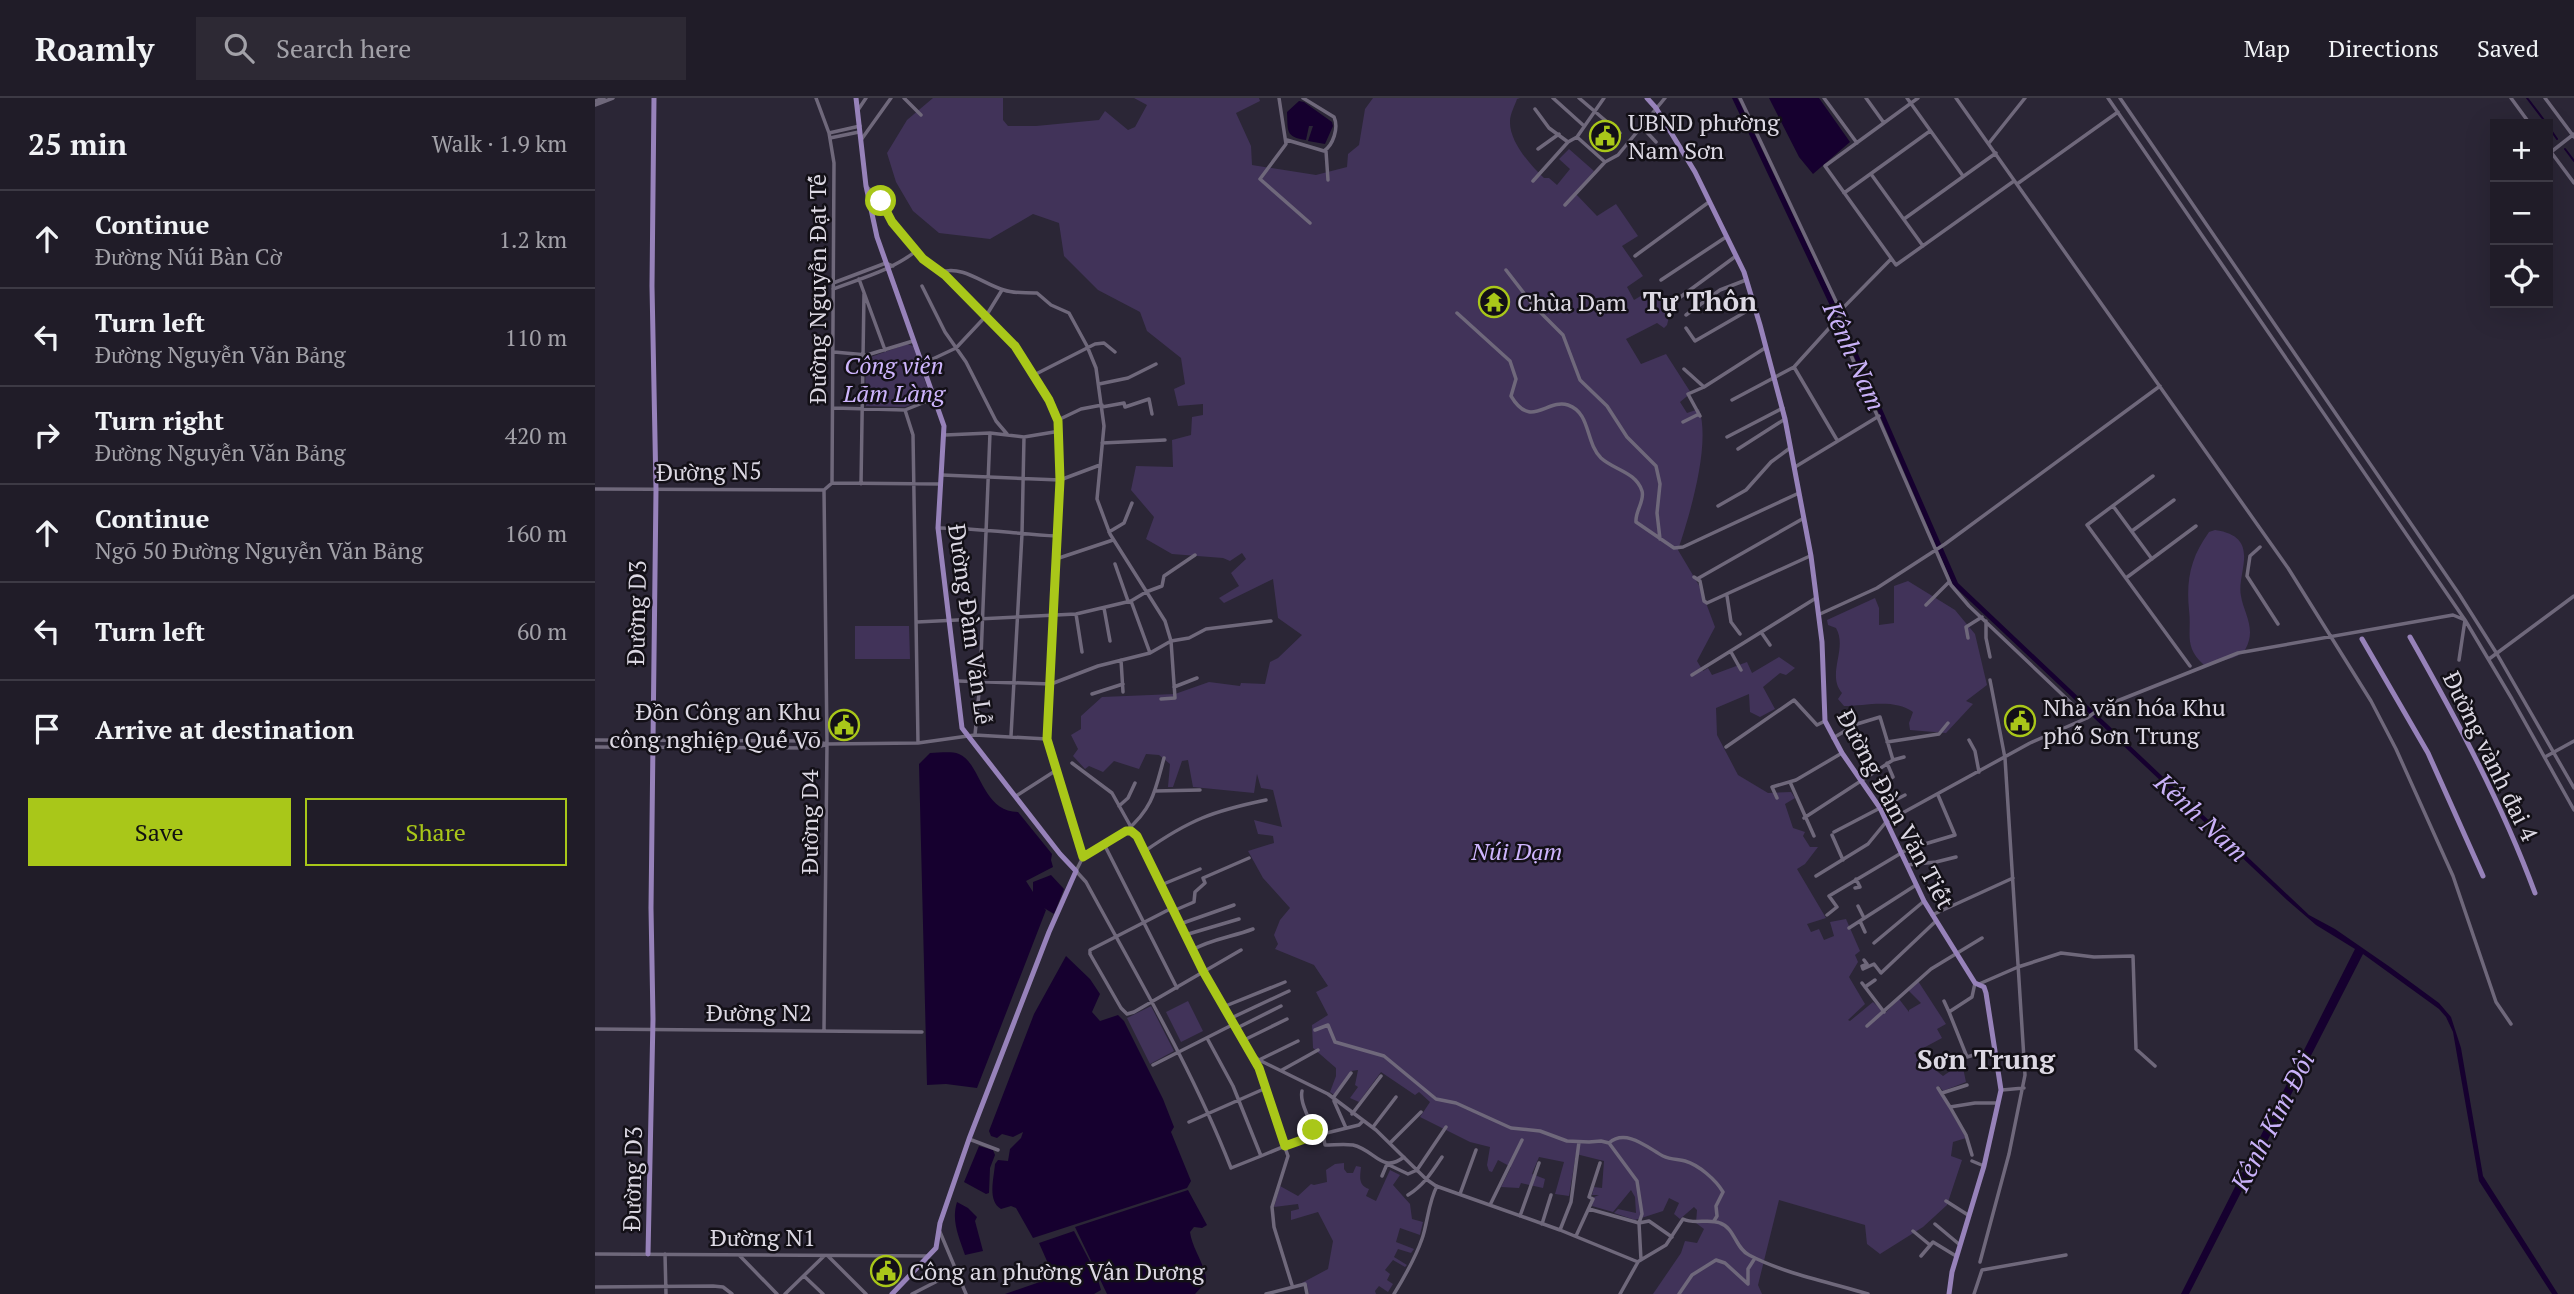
<!DOCTYPE html>
<meta charset="utf-8">
<style>
:root{--surface:#201c28;--page:#2d2934;--text:#f1f3f6;--muted:#a2a1a8;--line:#3d3a45;--accent:#a9c719}
body{margin:0;font-family:"PT Serif",serif;background:var(--page);color:var(--text)}
.controls{position:absolute;right:21px;top:21px;display:grid;overflow:hidden;border-radius:0px;box-shadow:0 7px 28px #0002}
.controls button{width:63px;height:63px;display:grid;place-items:center;padding:0;border:0;border-bottom:2px solid var(--line);background:var(--surface);color:var(--text);font:35px sans-serif}
.stop{position:absolute;width:21px;height:21px;margin:-16px;border:5px solid #a9c719;border-radius:50%;background:#fff}
.stop.end{background:#a9c719;border-color:#fff;box-shadow:0 2px 7px #0008}
.list{margin:0;padding:0;list-style:none}
h2{display:flex;justify-content:space-between;align-items:center;height:91px;margin:0;padding:0 28px;font-size:30px}
h2 small{font-size:23px;font-weight:400;color:var(--muted)}
.list li{display:grid;grid-template-columns:46px 1fr auto;gap:21px;align-items:center;box-sizing:border-box;height:98px;padding:0 28px;border-top:2px solid var(--line)}
.list b{display:block;font-size:26px;white-space:nowrap}
.list p{margin:0;font-size:23px;white-space:nowrap;color:var(--muted)}
.list em{font-size:23px;font-style:normal;color:var(--muted)}
.actions{display:flex;gap:14px;padding:21px 28px}
.actions a{flex:1;padding:16px 0;border:2px solid var(--accent);border-radius:0px;text-align:center;font-size:24px;color:var(--accent)}
.actions .main{background:var(--accent);color:#111}
.icon{flex:none;width:38px;height:38px;fill:none;stroke:currentColor;stroke-width:2;stroke-linecap:round;stroke-linejoin:round}
.map{position:relative;flex:none;width:1979px;height:1196px;overflow:hidden}
header{display:flex;align-items:center;gap:42px;box-sizing:border-box;height:98px;padding:0 35px;background:var(--surface);border-bottom:2px solid var(--line)}
header strong{font-size:33px}
nav{display:flex;gap:38px;margin-inline-start:auto;font-size:24px}
.search{width:490px;height:63px;background:var(--page);display:flex;align-items:center;gap:18px;box-sizing:border-box;padding:0 24px;border-radius:0px;color:var(--muted);font-size:26px}
main{display:flex}
aside{flex:1;background:var(--surface)}
.map>svg:first-child{display:block}
</style>
<header>
<strong>Roamly</strong>
<div class="search"><svg class="icon" aria-label="search" viewBox="0 0 24 24"><circle cx="10" cy="10" r="6"/><path d="M15 15l6 6"/></svg>Search here</div>
<nav><a>Map</a><a>Directions</a><a>Saved</a></nav>
</header>
<main>
<aside>
<h2>25 min<small>Walk · 1.9 km</small></h2>
<ul class="list">
<li><svg class="icon" aria-label="ahead" viewBox="0 0 24 24"><path d="M12 20V5M6 11l6-6 6 6"/></svg><div><b>Continue</b><p>Đường Núi Bàn Cờ</p></div><em>1.2 km</em></li>
<li><svg class="icon" aria-label="left" viewBox="0 0 24 24"><path d="M17 20v-9H6M10 6l-5 5 5 5"/></svg><div><b>Turn left</b><p>Đường Nguyễn Văn Bảng</p></div><em>110 m</em></li>
<li><svg class="icon" aria-label="right" viewBox="0 0 24 24"><path d="M7 20v-9h11M14 6l5 5-5 5"/></svg><div><b>Turn right</b><p>Đường Nguyễn Văn Bảng</p></div><em>420 m</em></li>
<li><svg class="icon" aria-label="ahead" viewBox="0 0 24 24"><path d="M12 20V5M6 11l6-6 6 6"/></svg><div><b>Continue</b><p>Ngõ 50 Đường Nguyễn Văn Bảng</p></div><em>160 m</em></li>
<li><svg class="icon" aria-label="left" viewBox="0 0 24 24"><path d="M17 20v-9H6M10 6l-5 5 5 5"/></svg><div><b>Turn left</b></div><em>60 m</em></li>
<li><svg class="icon" aria-label="arrive" viewBox="0 0 24 24"><path d="M6 21V4h12l-3 4 3 4H6"/></svg><div><b>Arrive at destination</b></div></li>
</ul>
<div class="actions"><a class="main">Save</a><a>Share</a></div>
</aside>
<div class="map">
<svg width="1979" height="1196" viewBox="0 0 1979 1196">
<rect width="100%" height="100%" fill="#2b2636"/>
<!-- green -->
<path fill="#413359" d="M338,0H408V22L413,28H441L504,22L510,13L533,32L540,29L552,7L539,0H664L665,3L641,15L656,48L657,67L721,77L752,69L753,56L764,47L770,11L778,0H925L922,1C920,7 915,16 915,23C914,43 935,67 949,80H954L962,87L975,71L964,61L974,51L999,73L980,95L1002,118L1021,106L1043,138L1027,148L1048,178L1032,189L1039,202L1054,193L1059,201L1067,198L1076,211L1072,227L1069,230L1062,225L1031,241L1046,266L1071,256L1096,295L1085,304L1092,315L1104,311C1116,346 1095,416 1083,452L1105,489L1120,529L1102,563L1108,573L1113,570L1117,577L1152,564L1157,575L1184,559L1200,570L1191,577L1185,575L1168,589L1180,611L1165,619L1155,614L1154,596L1121,610L1122,637L1143,677L1173,695L1196,694L1200,700L1190,706L1198,730L1210,734L1208,738L1215,749H1223L1210,766L1202,771L1231,820L1212,826L1216,834L1224,831L1229,842L1239,838L1235,824L1251,821L1265,853L1260,857L1263,864L1254,879L1270,906L1253,922L1255,923L1278,904L1290,915L1304,901L1314,914V912L1326,905L1313,892L1323,883L1351,926L1342,931L1347,940L1319,955L1348,978L1367,965L1371,984L1348,993L1344,988L1342,989L1371,1040L1358,1044L1356,1058L1367,1062L1352,1107L1328,1129L1285,1156L1272,1146L1270,1127L1184,1102L1163,1187L1167,1196H1058L1086,1155L1090,1143L1102,1145L1109,1131L1101,1125L1102,1112L1099,1109L1085,1121L1079,1116L1084,1105L1074,1100L1068,1113L1040,1122L1019,1115L1023,1111L1041,1115L1040,1099L1036,1092L1018,1114L997,1108L999,1099L1004,1097H997L999,1089L1007,1090L1009,1063L981,1056L974,1098L960,1096L969,1064L944,1059L937,1076L950,1081L948,1090L926,1085L924,1090L906,1089L916,1069L903,1062L897,1074L894,1073L892,1067L895,1049L875,1044L825,1019L835,1004L824,994L820,997L786,974L764,1004L755,1000L763,989L760,987L763,972L756,973L739,997L735,994L741,978V970L718,950L717,927L733,917L721,894L733,888L719,867L680,851L683,846L679,837L685,822L695,810L668,780L653,753L679,745L678,738L663,736L659,722L687,729L678,692L666,690L662,676L659,695L598,689L593,662L587,663L578,689H573L575,666L564,657L551,656L544,671L519,663L508,674L494,668L490,671L478,658L483,651L476,637L486,631V618L507,599L580,596L614,584L645,588L646,585L670,586L675,564L683,560L707,537L683,520L678,481L629,505L624,500L644,488L636,475L651,461L647,455L635,463L628,460L577,456L551,441L559,419L536,392L541,368L578,369L577,342L596,337L597,319L608,317V306L583,308L579,291L590,286L586,260L552,233L545,214L503,192L469,158L464,125L438,116L395,141L344,135L318,113L301,84L292,55L312,22Z
M312,246L318,248L334,295L333,300L310,309L271,308L270,261Z
M1620,432C1668,439 1641,475 1646,498C1649,516 1662,531 1650,552C1644,561 1620,564 1609,567C1588,548 1597,536 1594,512C1591,481 1596,459 1614,434Z
M1313,483L1360,512L1380,536L1392,587L1371,603L1378,606L1351,635L1315,632L1314,625L1318,614C1299,600 1270,608 1249,608L1243,601L1247,595C1231,576 1253,551 1241,530L1233,527L1232,522L1280,500L1284,510V527L1299,525V488Z
M260,528H314L315,561H260Z
M593,903L608,933L586,944L571,914Z
M556,908L579,953L555,966L532,920Z
M749,1065V1071L752,1075H758L761,1068L766,1069C765,1079 763,1087 774,1091L771,1098L781,1103L795,1072L805,1077L798,1087L815,1106L817,1121L828,1124L825,1137L805,1130L801,1144L819,1151L816,1155L803,1151L799,1159L812,1167L810,1169L798,1162L790,1172L795,1176L792,1182L798,1186L793,1194L784,1188L780,1193L781,1196H714L712,1187H703L733,1171L738,1143L723,1114L696,1122V1113L704,1111L703,1106L679,1109L685,1088L703,1098L716,1086L719,1087L732,1084L731,1072L740,1066Z"/>
<!-- water -->
<path fill="#16002f" d="M1137,0H1142L1145,5L1253,233L1363,485L1714,817L1740,831L1795,869L1844,905L1856,919L1866,950L1888,1078L1963,1196H1957L1884,1083L1858,934L1851,919L1844,911L1768,856L1594,1196H1586L1760,851L1721,827L1692,802L1358,487L1263,267Z
M1174,0H1224L1255,44L1218,76L1204,59Z
M704,3L709,4L737,24L738,28L730,46L713,43L718,28H714L711,42C690,39 693,33 692,14Z
M335,655C344,655 356,653 364,656C386,665 387,714 423,714L457,756L456,762L458,769L431,783L438,794V784L456,777L469,791L459,816L449,810L451,812L382,990L351,986L332,987L324,666Z
M471,858L495,881L505,896L497,914L505,923L523,917L529,923L568,1001L579,1029L576,1034L596,1083L592,1090L438,1140L421,1110L416,1108L406,1111C392,1103 399,1080 400,1066L403,1062L413,1063L415,1051L426,1040L428,1034L418,1039L407,1036L402,1040L396,1038L394,1033L439,916Z
M384,1048L398,1052L400,1057L395,1070L394,1095L391,1096L369,1084Z
M593,1092L612,1127L607,1130L599,1129L595,1134C597,1151 612,1169 611,1184L600,1196H512L480,1129Z
M362,1104L373,1110L382,1119L380,1123L388,1153L370,1157C364,1139 356,1123 362,1104Z
M479,1133L501,1175L506,1192L499,1196H410L459,1179L444,1145Z"/>
<g fill="none" stroke-linecap="round" stroke-linejoin="round">
<!-- stream -->
<path stroke="#16002f" stroke-width="2" d="M1932,0L1952,26
M1953,28L1962,41
M1970,51L1979,63"/>
<!-- minor -->
<path stroke="#6f687b" stroke-width="3.5" d="M221,0L234,35L239,65L237,385
M309,0L326,17
M684,0L691,46L665,81L715,125
M958,0L988,27
M984,0L1025,35
M1229,0L1262,45
M1271,0L1289,25
M1312,0L1368,78
M1323,0L1230,68L1301,167L1419,83
M1361,0L1693,470L1776,603L1801,651L1858,778L1901,904L1916,926
M1513,0L1870,522L1917,601L1979,712
M1525,0L1864,496L1902,556L1979,690
M1916,0L1935,26
M1950,0L1979,39
M0,3L9,0
M0,7L18,0
M940,11L954,30L973,44
M263,12L271,0
M1046,28L1061,44
M234,35L265,28
M982,39L1010,64
M235,40L264,34
M266,42L296,0
M692,42L729,53C738,47 744,30 739,19L708,0
M1394,45L1430,0
M1953,50L1979,85
M943,51L964,36
M731,53L733,82
M1956,54L1979,36
M1276,76L1328,148
M938,83L973,44L982,39L1009,0
M1422,86L1523,14
M272,89L286,103L297,124L328,161L350,177L420,248L454,302L463,322L465,382L452,641L488,759L481,773L491,784C542,878 597,970 636,1070L666,1058
M1249,95L1335,33
M970,107L1010,64L1023,57L1070,0
M1309,121L1401,55
M1040,158L1114,104
M911,172L938,207L968,237L985,282L1012,308L1032,339L1061,368L1065,386L1062,415L1065,441
M346,174C368,167 388,186 409,192C420,196 431,194 442,195L456,207L474,215L492,248L501,270L509,328L502,401L515,436L570,523L576,543L555,555L503,568L456,586L363,583
M264,181L290,252
M1066,182L1131,139
M238,185L291,165L298,168
M327,188L350,234L371,264L401,323L412,336
M238,191C267,180 297,172 321,153
M1084,200L1141,158
M1246,212L1296,161
M862,215L915,263L921,281L916,298C936,332 952,300 973,307C996,315 990,344 1006,360C1019,372 1041,374 1047,393C1050,403 1040,413 1041,424L1079,450L1088,449L1204,395
M1091,217L1125,192L1151,182
M1241,223L1356,487L1374,508L1492,620
M1091,230L1100,243L1159,209
M239,254L272,257L318,243
M327,266L361,250L391,218L407,192
M1199,269L1242,342
M1089,271L1109,289
M439,277L500,246L509,245L520,254
M504,286L533,280L561,266
M1137,302L1199,269L1247,216L1145,0
M507,309L529,305L530,309L554,301L557,316
M239,310L310,312L340,300
M310,312L318,337L323,644
M1105,318L1093,296L1109,289L1170,250
M463,322L486,311L507,307
M1088,324L1104,316
M350,337L395,335L429,339L465,333
M1132,339L1188,310
M507,345L570,342
M1143,351L1190,321
M1200,369L1284,318
M347,377L465,382L505,367
M1558,378L1492,427L1595,568
M266,386L269,196
M0,391L229,392
M229,392L232,646L229,931
M229,392L237,385L346,386
M1123,408L1151,392L1176,364L1195,350
M1518,408L1557,461
M343,430C383,430 422,436 462,438
M1537,433L1579,402
M514,434L529,425L537,405
M1665,449L1655,458L1652,478L1683,526
M461,461L518,442
M520,466L533,503
M1099,479L1105,483L1109,503L1112,505L1215,458
M1531,480L1601,428
M1102,481L1209,420
M1132,498L1136,524L1145,536
M536,503L555,555
M1331,507L1354,484
M509,510L515,543
M481,516L487,554
M1225,516L1282,490L1350,446L1565,288
M1391,523V540L1395,559
M322,524L481,516L536,503L551,494L567,488L569,478L600,457
M1166,534L1175,547
M1373,540L1371,529L1387,519
M1136,554L1146,572
M1894,561L1979,498
M526,562L528,594
M1097,577L1221,500
M579,589L602,580
M497,596L528,586
M566,601L580,600L576,543L594,540L611,531L676,523
M380,637L385,584L395,335
M416,638L427,436L429,339
M0,642L218,643L232,646L323,645L380,637L452,641
M1374,642L1380,653L1384,674
M1292,644L1344,636L1353,625
M0,649L218,650L230,647
M1131,649L1199,602L1222,627L1230,623
M1950,659L1979,643
M1298,662L1309,659
M477,665L517,695L536,729
M1291,683L1298,679L1292,665
M1195,684L1219,738
M560,693L605,692
M421,698L460,673
M1182,700L1177,689L1201,682L1247,655
M524,708L533,700L540,685
M1209,720L1298,662L1285,619L1262,626L1238,640
M531,733C558,710 560,693 569,660
M1239,734L1310,697
M1237,737L1248,762
M509,746L582,890
M550,753C594,722 618,713 671,702
M488,759L531,733H536L545,743L608,873L653,954L664,962L733,996L781,1032L831,1081L841,1088L965,1132L1043,1164L1025,1196
M1312,767L1341,764L1361,759
M1221,778L1273,746L1291,724L1435,645L1492,620L1507,609L1643,555L1858,517L1870,522L1864,562
M566,787L605,771
M1260,790L1265,789L1261,781
M1263,808L1269,820
M577,810L495,852V856L526,910L532,916L539,914L646,852
M578,813L599,804L600,794L610,785L608,780L654,760
M1232,817L1242,809L1234,798L1313,751L1360,737L1343,697
M1337,817L1418,780
M1265,823L1270,834
M585,826L639,807
M1254,830L1321,787
M590,837L644,821
M1279,845L1328,804
M597,852C616,841 637,839 658,831
M1269,862L1272,866L1267,868L1268,871L1279,866L1286,875L1341,823
M1267,885L1289,914
M1380,885L1377,899L1354,914L1372,959L1399,951
M1384,886L1423,869L1466,855L1499,859L1538,858L1541,951L1560,968
M1270,889L1280,882
M1349,903L1354,914
M628,909L690,884
M634,921L694,893
M1272,928L1336,871L1387,840
M0,931L327,934
M640,931L686,908
M720,932L733,927L740,944L789,958L841,1001L861,1005L916,1030L945,1033L972,1043L994,1044L1006,1043L1014,1045L1042,1083L1047,1116L1044,1125L1046,1162
M612,940L638,988L666,1058L707,1041L764,1027L768,1023
M647,943L692,921
M659,960L693,1058L677,1109L679,1129L697,1187
M664,962L703,943
M558,967L637,927
M687,972L723,952
M1343,990L1355,1009
M1407,992L1429,990
M707,993C704,1007 718,1023 718,1038
M1347,995L1372,987
M738,1000L756,975
M739,1003L751,1030
M757,1016L786,978
M594,1024L671,990
M778,1029L801,999
M728,1036L730,1047C739,1047 749,1046 758,1047C780,1052 787,1076 809,1059
M374,1041L403,1052
M795,1045L826,1014
M1014,1045C1031,1030 1053,1050 1068,1058C1076,1062 1083,1061 1090,1063C1104,1067 1121,1082 1128,1094L1121,1108L1122,1118L1119,1123
M1377,1057L1371,1037L1355,1009L1380,1005H1402
M1377,1063L1389,1068
M787,1078L792,1066L813,1076L822,1072L851,1029
M865,1096L881,1052
M813,1097C829,1087 837,1074 847,1059
M1351,1103L1373,1117
M895,1107L927,1042
M994,1111L1044,1125L1054,1123L1077,1139
M925,1118L944,1065
M947,1126L956,1097
M1340,1126L1365,1147
M965,1132L976,1104L984,1044
M1318,1133L1335,1147
M345,1134L371,1196
M981,1138L998,1101L994,1099L1005,1065
M0,1156L334,1158
M70,1156L71,1196
M144,1157L182,1196
M233,1158L271,1196
M1326,1158L1338,1144L1361,1158
M1044,1163L1071,1147L1088,1121C1100,1127 1113,1120 1125,1125C1140,1130 1140,1150 1154,1157C1190,1176 1234,1184 1273,1196
M1385,1164L1414,1056L1430,977L1410,660L1395,582
M209,1178L228,1196
M0,1189L118,1188L128,1189L137,1196
M190,1196L229,1158
M317,1196L362,1173
M671,1196L710,1186L712,1196
M799,1196C810,1178 820,1161 827,1141C833,1124 833,1105 842,1088
M1084,1196L1097,1177L1121,1162L1130,1165L1153,1186V1171L1160,1160
M1379,1196L1387,1172L1471,1157"/>
<!-- major -->
<path stroke="#9782ba" stroke-width="5" d="M261,0L271,88L282,139L349,328L343,430L367,630L465,756L481,773L454,834L374,1041L345,1125L341,1150L297,1196
M1052,0L1061,10L1100,74L1149,174L1165,227L1190,321L1216,458L1227,544L1230,623L1247,655L1285,710L1329,803L1380,885L1389,889L1391,895L1406,992L1389,1068L1357,1174L1354,1196
M1815,539C1862,622 1907,706 1940,795
M1767,541L1833,655L1888,778
M53,1156L58,921L56,810L61,392L57,188L59,0"/>
</g>
<g fill="none" stroke-linecap="round" stroke-linejoin="round">
<!-- route -->
<path stroke="#a9c719" stroke-width="9" d="M286,103L297,124L328,161L350,177L420,248L454,302L463,323L465,382L452,641L488,759L531,733H536L542,738L608,873L664,970L690,1048L718,1038V1032"/>
</g>
<!-- icons -->
<defs>
<g id="civic-ring" transform="scale(1.575)"><circle r="9.5" fill="#131017" stroke="#a9c719" stroke-width="1.5"/><path d="M-.6-6.5H3V-4.5H.6V-3L4-1V1h2V6H-6V1h2V-1L-.6-3ZM-1.2 2.5V6h2.4V2.5Z" fill="#a9c719"/></g>
<g id="temple-ring" transform="scale(1.575)"><circle r="9.5" fill="#131017" stroke="#a9c719" stroke-width="1.5"/><path d="M0-6L5-2H3V0L6.5 2.5H4V6H1.5V3h-3V6H-4V2.5H-6.5L-3 0V-2H-5Z" fill="#a9c719"/></g>
</defs>
<g fill-rule="evenodd">
<use href="#civic-ring" x="1010" y="38"/>
<use href="#temple-ring" x="899" y="204"/>
<use href="#civic-ring" x="1425" y="623"/>
<use href="#civic-ring" x="249" y="627"/>
<use href="#civic-ring" x="291" y="1173"/>
</g>
<g text-anchor="middle" dominant-baseline="central" stroke-width="5" stroke-linejoin="round" paint-order="stroke">
<!-- poi labels -->
<g font-size="24" fill="#dcd8e3" stroke="#131017" text-anchor="start">
<text x="1033" y="24">UBND phường<tspan x="1033" dy="28">Nam Sơn</tspan></text>
<text x="922" y="204">Chùa Dạm</text>
<text x="1448" y="609">Nhà văn hóa Khu<tspan x="1448" dy="28">phố Sơn Trung</tspan></text>
<text x="226" y="613" text-anchor="end">Đồn Công an Khu<tspan x="226" dy="28">công nghiệp Quế Võ</tspan></text>
<text x="314" y="1173">Công an phường Vân Dương</text>
</g>
<!-- street labels -->
<g font-size="24" fill="#dcd8e3" stroke="#131017">
<text transform="translate(222 191) rotate(-90)">Đường Nguyễn Đạt Tế</text>
<text transform="translate(114 373) rotate(-1)">Đường N5</text>
<text transform="translate(41 515) rotate(-89)">Đường D3</text>
<text transform="translate(376 526) rotate(82)">Đường Đàm Văn Lễ</text>
<text transform="translate(1896 658) rotate(64)">Đường vành đai 4</text>
<text transform="translate(1301 711) rotate(62)">Đường Đàm Văn Tiết</text>
<text transform="translate(214 724) rotate(-90)">Đường D4</text>
<text x="164" y="914">Đường N2</text>
<text transform="translate(37 1081) rotate(-89)">Đường D3</text>
<text x="168" y="1139">Đường N1</text>
</g>
<!-- park labels -->
<g font-size="24" font-style="italic" fill="#ceb5fd" stroke="#131017">
<text x="299" y="267">Công viên<tspan x="299" dy="28">Lãm Làng</tspan></text>
<text x="922" y="753">Núi Dạm</text>
</g>
<!-- water labels -->
<g font-size="26" font-style="italic" fill="#c9b1f8" stroke="#131017">
<text transform="translate(1260 258) rotate(66)">Kênh Nam</text>
<text transform="translate(1607 719) rotate(43)">Kênh Nam</text>
<text transform="translate(1677 1023) rotate(-63)">Kênh Kim Đôi</text>
</g>
<!-- quarter labels -->
<g font-size="28" font-weight="bold" fill="#dcd8e3" stroke="#131017">
<text x="1105" y="202">Tự Thôn</text>
<text x="1391" y="960">Sơn Trung</text>
</g>
</g>
</svg>
<div class="controls">
<button>+</button>
<button>−</button>
<button><svg class="icon" aria-label="locate" viewBox="0 0 24 24"><circle cx="12" cy="12" r="6"/><path d="M12 2v4M12 18v4M2 12h4M18 12h4"/></svg></button>
</div>
<div class="stop" style="left:286px;top:103px"></div>
<div class="stop end" style="left:718px;top:1032px"></div>
</div>
</main>
